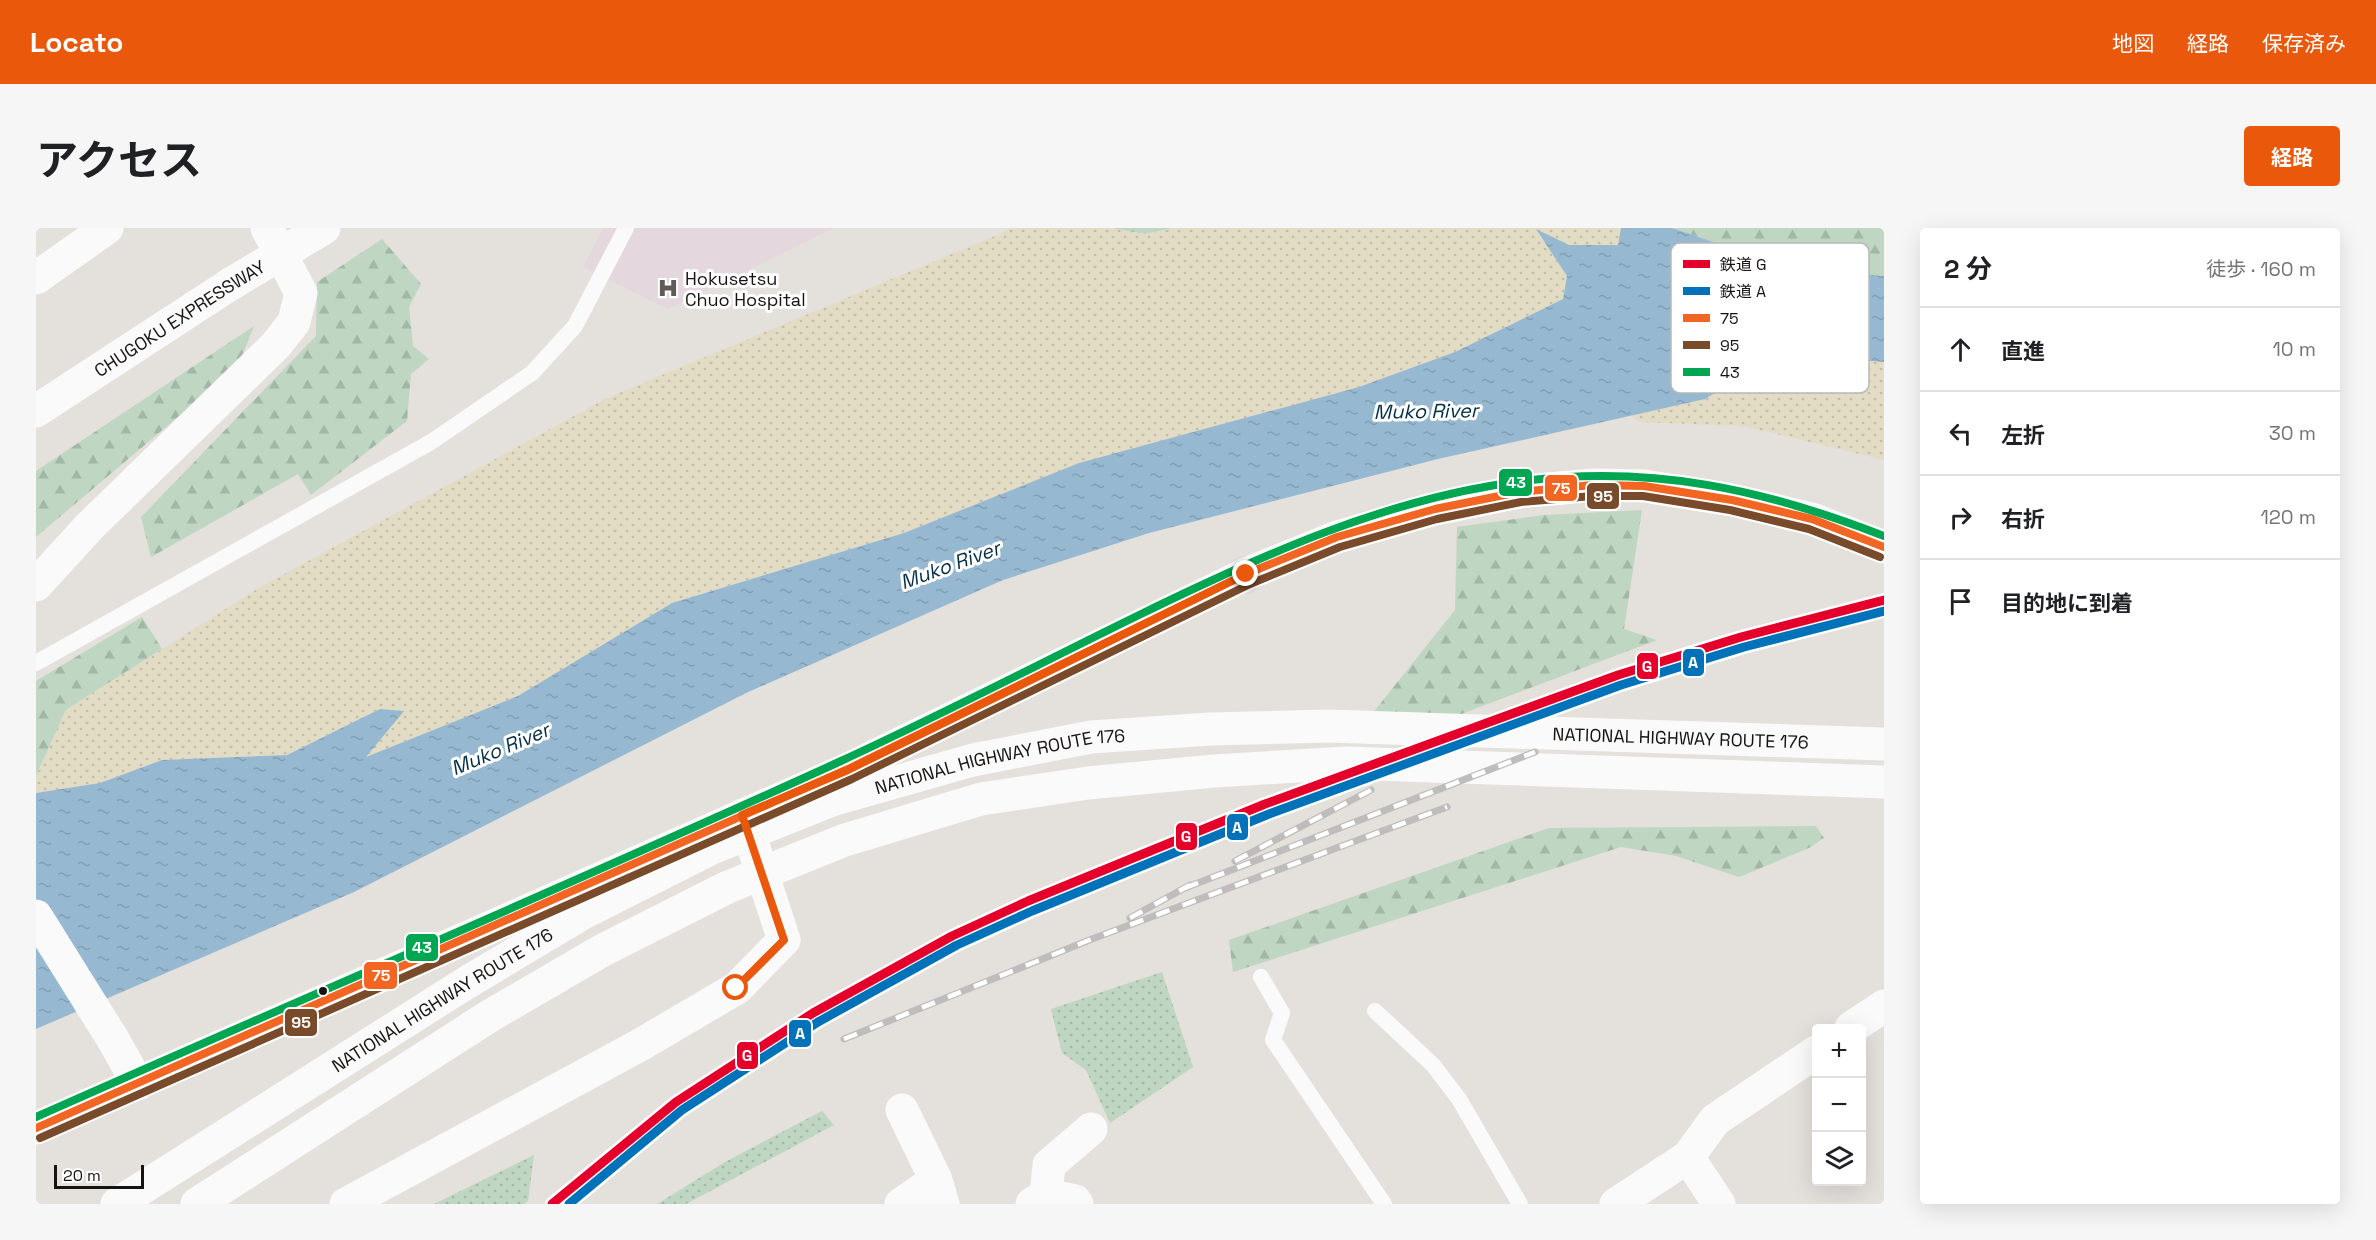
<!DOCTYPE html>
<html lang="ja">
<meta charset="utf-8">
<style>
:root{--surface:#fff;--page:#f6f6f6;--text:#202124;--muted:#757577;--line:#e0e0e0;--accent:#ea580c}
body{margin:0;font-family:"Space Grotesk","Noto Sans JP",sans-serif;background:var(--page);color:var(--text)}
.controls{position:absolute;right:18px;bottom:18px;display:grid;overflow:hidden;border-radius:6px;box-shadow:0 6px 24px #0002}
.controls button{width:54px;height:54px;display:grid;place-items:center;padding:0;border:0;border-bottom:2px solid var(--line);background:var(--surface);color:var(--text);font:30px sans-serif}
.scale{position:absolute;left:18px;bottom:15px;width:90px;box-sizing:border-box;padding-left:6px;border:3px solid #161311;border-top:0;font-size:16px;line-height:21px;white-space:nowrap;color:#161311;-webkit-text-stroke:4px #fff;paint-order:stroke}
.stop{position:absolute;width:18px;height:18px;margin:-14px;border:4px solid #ea580c;border-radius:50%;background:#fff}
.stop.end{background:#ea580c;border-color:#fff;box-shadow:0 2px 6px #0008}
.list{margin:0;padding:0;list-style:none}
h2{display:flex;justify-content:space-between;align-items:center;height:78px;margin:0;padding:0 24px;font-size:26px}
h2 small{font-size:20px;font-weight:400;color:var(--muted)}
.list li{display:grid;grid-template-columns:39px 1fr auto;gap:18px;align-items:center;box-sizing:border-box;height:84px;padding:0 24px;border-top:2px solid var(--line)}
.list b{display:block;font-size:22px;white-space:nowrap}
.list em{font-size:20px;font-style:normal;color:var(--muted)}
.icon{flex:none;width:33px;height:33px;fill:none;stroke:currentColor;stroke-width:2;stroke-linecap:round;stroke-linejoin:round}
.map{position:relative;flex:none;width:1848px;height:976px;overflow:hidden;border-radius:6px}
header{display:flex;align-items:center;gap:36px;box-sizing:border-box;height:84px;padding:0 30px;background:var(--accent);color:#fff}
header strong{font-size:28px}
nav{display:flex;gap:33px;margin-inline-start:auto;font-size:21px}
.intro{display:flex;align-items:center;justify-content:space-between;box-sizing:border-box;height:144px;padding:0 36px}
h1{margin:0;font-size:42px}
.button{padding:15px 27px;border-radius:6px;background:var(--accent);color:#fff;font-size:21px;font-weight:700}
main{display:flex;gap:36px;padding:0 36px}
aside{flex:1;background:var(--surface);border-radius:6px;box-shadow:0 6px 24px #0002}
.map>svg:first-child{display:block}
</style>
<header>
<strong>Locato</strong>
<nav><a>地図</a><a>経路</a><a>保存済み</a></nav>
</header>
<div class="intro"><h1>アクセス</h1><a class="button">経路</a></div>
<main>
<div class="map">
<svg width="1848" height="976" viewBox="0 0 1848 976">
<defs>
<pattern id="grass-dots" width="8" height="8" patternUnits="userSpaceOnUse" patternTransform="scale(1.5)"><rect width="8" height="8" fill="#bed6c2"/><path d="M2 2h.1M6 6h.1" fill="none" stroke="#a3b7a6" stroke-width="1.8" stroke-linecap="round"/></pattern>
<pattern id="forest-firs" width="22" height="20" patternUnits="userSpaceOnUse" patternTransform="scale(1.5)"><rect width="22" height="20" fill="#bed6c2"/><path d="M5 1l3.5 6h-7zM16 11l3.5 6h-7z" fill="#a3b7a6"/></pattern>
<pattern id="sand-dots" width="8" height="8" patternUnits="userSpaceOnUse" patternTransform="scale(1.5)"><rect width="8" height="8" fill="#e3dcc5"/><path d="M2 2h.1M6 6h.1" fill="none" stroke="#c2bca8" stroke-width="1.8" stroke-linecap="round"/></pattern>
<pattern id="water-ripples" width="26" height="14" patternUnits="userSpaceOnUse" patternTransform="scale(1.5)"><rect width="26" height="14" fill="#96b9d1"/><path d="M2 4q2-2 4 0t4 0M15 11q2-2 4 0t4 0" fill="none" stroke="#819eb2"/></pattern>
</defs>
<rect width="100%" height="100%" fill="#e4e0db"/>
<!-- medical -->
<path fill="#e4d8de" d="M567,0H798L632,81L547,39Z"/>
<!-- grass -->
<path fill="url(#grass-dots)" d="M1126,744L1157,839L1074,895L1050,842L1026,825L1015,781Z
M786,883L798,897L650,976H621L689,934Z
M498,927L492,973L488,976H398Z"/>
<!-- forest -->
<path fill="url(#forest-firs)" d="M1075,0H1137L1109,6Z
M1636,0H1848V48L1757,41Z
M346,11L385,56L373,79L377,118L393,131L375,146L371,193L275,267L262,246L115,329L105,289L280,108L281,54Z
M218,98L202,138L0,309V243Z
M1606,282L1588,401L1621,412L1420,488L1336,486L1419,382L1421,299L1508,287Z
M106,389L126,421L30,482L0,548V453Z
M1780,598L1788,610L1773,620L1703,649L1640,628L1585,619L1197,744L1193,712L1513,600Z"/>
<!-- sand -->
<path fill="url(#sand-dots)" d="M978,0H1075L1109,6L1137,0H1585L1582,17H1533L1501,2L1531,48L1527,71L1419,124L1323,159L1043,235L868,305L636,375L482,468L328,530L367,483L344,481L251,527L126,532L64,555L0,565V548L30,482L221,361L571,170Z
M1739,125L1848,134V232L1708,198L1603,194L1595,187L1669,171L1701,151L1717,135Z"/>
<!-- water -->
<path fill="url(#water-ripples)" d="M1585,0H1636L1757,41L1848,48V134L1739,125L1717,135L1701,151L1669,171L1402,231L1113,305L967,352L710,465L318,664L0,801V565L64,555L126,532L251,527L344,481L368,483L330,529L482,468L636,375L868,305L1043,235L1323,159L1419,124L1527,71L1531,48L1500,1L1533,17H1582Z"/>
<g fill="none" stroke-linecap="round" stroke-linejoin="round">
<!-- lane -->
<path stroke="#fbfafa" stroke-width="16" d="M0,435L395,214L496,145L539,98L590,0
M1225,749L1246,785L1237,812L1348,976
M1339,783L1397,837L1423,871L1484,976"/>
<!-- street -->
<path stroke="#fbfafa" stroke-width="33" d="M1815,800L1848,778
M866,882L900,952L907,976
M1652,929L1683,976
M1010,967L1013,937L1055,901
M310,976L604,817L701,760L748,712L707,587
M865,976L900,952
M996,976L1010,967L1039,973L1041,976
M1580,976L1652,929L1679,892L1780,824"/>
<!-- secondary -->
<path stroke="#fbfafa" stroke-width="33" d="M0,357L53,299L240,117L258,94L265,65L231,0
M0,688L78,813L102,856
M0,900L812,541L1210,346L1301,309L1399,281L1483,264L1557,257L1608,258L1696,272L1776,291L1848,319"/>
<!-- highway -->
<g stroke="#fbfafa" stroke-width="33">
<path d="M0,50L71,0"/>
<path id="s1" d="M0,183L193,57L288,0"/>
<path id="s2" d="M81,976L430,755L547,685L676,620L796,572L937,532L1055,509L1175,501L1293,498L1848,516"/>
<path d="M161,976L452,789L567,722L692,659L809,612L945,571L1052,555L1178,543L1310,535L1848,554"/>
</g>
<!-- rail casing -->
<g stroke="#bfbdbc" stroke-width="7">
<path id="rail" d="M1199,633L1335,562
M1149,660L1499,524
M1094,690L1154,657
M808,811L1056,711L1411,579"/>
</g>
<!-- rail -->
<use href="#rail" stroke="#fff" stroke-width="4.5" stroke-dasharray="14" stroke-linecap="butt"/>
<!-- bus-1 casing -->
<g stroke="#fff" stroke-width="12">
<path id="bus-1" d="M0,900L812,541L1210,346L1301,309L1399,281L1483,264L1557,257L1608,258L1696,272L1776,291L1848,319"/>
</g>
<!-- bus-2 casing -->
<g stroke="#fff" stroke-width="12">
<path id="bus-2" d="M4,910L816,551L1214,356L1304,319L1401,291L1485,274L1557,268H1607L1694,282L1773,301L1844,329"/>
</g>
<!-- bus-3 casing -->
<g stroke="#fff" stroke-width="12">
<path id="bus-3" d="M0,889C268,770 538,655 805,533C905,487 1003,436 1101,388C1224,328 1350,270 1487,253C1617,237 1727,261 1848,308"/>
</g>
<!-- bus-1 -->
<use href="#bus-1" stroke="#f26522" stroke-width="8"/>
<!-- bus-2 -->
<use href="#bus-2" stroke="#7a4b2a" stroke-width="8"/>
<!-- bus-3 -->
<use href="#bus-3" stroke="#00a651" stroke-width="8"/>
<!-- rail-1 casing -->
<g stroke="#fff" stroke-width="14">
<path id="rail-1" d="M516,976L640,874L777,785L916,708L992,673L1229,576L1582,447L1705,409L1848,372"/>
</g>
<!-- rail-2 casing -->
<g stroke="#fff" stroke-width="14">
<path id="rail-2" d="M533,976L646,882L782,794L921,717L996,683L1233,586L1585,457L1708,419L1848,383"/>
</g>
<!-- rail-1 -->
<use href="#rail-1" stroke="#e4002b" stroke-width="9"/>
<!-- rail-2 -->
<use href="#rail-2" stroke="#0072ba" stroke-width="9"/>
</g>
<g fill="none" stroke-linecap="round" stroke-linejoin="round">
<!-- route -->
<path stroke="#ea580c" stroke-width="8" d="M700,760L748,712L706,587L812,542L1210,346"/>
</g>
<!-- icons -->
<defs>
<g id="hospital-bare" transform="scale(1.62)"><path d="M-5-5h3v3.5h4V-5h3V5h-3V1.5h-4V5h-3Z" fill="#5e5b58" stroke="#fff" stroke-width="2.5" paint-order="stroke"/></g>
</defs>
<g fill-rule="evenodd">
<use href="#hospital-bare" x="632" y="60"/>
</g>
<!-- markers -->
<circle fill="#161311" stroke="#fff" stroke-width="2" cx="287" cy="763" r="5"/>
<g text-anchor="middle" dominant-baseline="central" stroke-width="6" stroke-linejoin="round" paint-order="stroke">
<!-- poi labels -->
<g font-size="18" fill="#161311" stroke="#fff" text-anchor="start">
<text x="649" y="50">Hokusetsu<tspan x="649" dy="21">Chuo Hospital</tspan></text>
</g>
<!-- street labels -->
<g font-size="18" fill="#161311" stroke="#fff">
<text stroke="none"><textPath href="#s1" startOffset="171">CHUGOKU EXPRESSWAY</textPath></text>
<text stroke="none"><textPath href="#s2" startOffset="1680">NATIONAL HIGHWAY ROUTE 176</textPath></text>
<text stroke="none"><textPath href="#s2" startOffset="996">NATIONAL HIGHWAY ROUTE 176</textPath></text>
<text stroke="none"><textPath href="#s2" startOffset="384">NATIONAL HIGHWAY ROUTE 176</textPath></text>
</g>
<!-- water labels -->
<g font-size="20" font-style="italic" fill="#022e47" stroke="#fff">
<text transform="translate(1390 183) rotate(-1)">Muko River</text>
<text transform="translate(914 337) rotate(-20)">Muko River</text>
<text transform="translate(464 521) rotate(-23)">Muko River</text>
</g>
</g>
<!-- legend -->
<rect x="1635" y="15" width="198" height="150" rx="9" fill="#fff" stroke="#b9b8b8" stroke-width="1.5"/>
<rect x="1647" y="32" width="27" height="8" fill="#e4002b"/>
<rect x="1647" y="59" width="27" height="8" fill="#0072ba"/>
<rect x="1647" y="86" width="27" height="8" fill="#f26522"/>
<rect x="1647" y="113" width="27" height="8" fill="#7a4b2a"/>
<rect x="1647" y="140" width="27" height="8" fill="#00a651"/>
<g font-size="16" fill="#161311">
<text x="1684" y="42">鉄道 G</text>
<text x="1684" y="69">鉄道 A</text>
<text x="1684" y="96">75</text>
<text x="1684" y="123">95</text>
<text x="1684" y="150">43</text>
</g>
<g stroke="#fff" stroke-width="2">
<rect x="1462" y="240" width="35" height="29" rx="6" fill="#00a651"/>
<rect x="1508" y="246" width="34" height="28" rx="6" fill="#f26522"/>
<rect x="1550" y="254" width="34" height="28" rx="6" fill="#7a4b2a"/>
<rect x="1646" y="420" width="23" height="29" rx="6" fill="#0072ba"/>
<rect x="1600" y="424" width="23" height="28" rx="6" fill="#e4002b"/>
<rect x="1190" y="585" width="23" height="28" rx="6" fill="#0072ba"/>
<rect x="1139" y="594" width="23" height="29" rx="6" fill="#e4002b"/>
<rect x="369" y="705" width="34" height="29" rx="6" fill="#00a651"/>
<rect x="327" y="733" width="35" height="29" rx="6" fill="#f26522"/>
<rect x="248" y="780" width="34" height="29" rx="6" fill="#7a4b2a"/>
<rect x="752" y="791" width="24" height="29" rx="6" fill="#0072ba"/>
<rect x="700" y="813" width="23" height="29" rx="6" fill="#e4002b"/>
</g>
<g font-size="16" text-anchor="middle" font-weight="bold" fill="#fff">
<text x="1480" y="260">43</text>
<text x="1525" y="266">75</text>
<text x="1567" y="274">95</text>
<text x="1657" y="440">A</text>
<text x="1611" y="444">G</text>
<text x="1201" y="605">A</text>
<text x="1150" y="614">G</text>
<text x="386" y="725">43</text>
<text x="345" y="753">75</text>
<text x="265" y="800">95</text>
<text x="764" y="811">A</text>
<text x="711" y="833">G</text>
</g>
</svg>
<div class="controls">
<button>+</button>
<button>−</button>
<button><svg class="icon" aria-label="layers" viewBox="0 0 24 24"><path d="M12 4l9 5-9 5-9-5zM3 14l9 5 9-5"/></svg></button>
</div>
<div class="scale">20 m</div>
<div class="stop" style="left:700px;top:760px"></div>
<div class="stop end" style="left:1210px;top:346px"></div>
</div>
<aside>
<h2>2 分<small>徒歩 · 160 m</small></h2>
<ul class="list">
<li><svg class="icon" aria-label="ahead" viewBox="0 0 24 24"><path d="M12 20V5M6 11l6-6 6 6"/></svg><div><b>直進</b></div><em>10 m</em></li>
<li><svg class="icon" aria-label="left" viewBox="0 0 24 24"><path d="M17 20v-9H6M10 6l-5 5 5 5"/></svg><div><b>左折</b></div><em>30 m</em></li>
<li><svg class="icon" aria-label="right" viewBox="0 0 24 24"><path d="M7 20v-9h11M14 6l5 5-5 5"/></svg><div><b>右折</b></div><em>120 m</em></li>
<li><svg class="icon" aria-label="arrive" viewBox="0 0 24 24"><path d="M6 21V4h12l-3 4 3 4H6"/></svg><div><b>目的地に到着</b></div></li>
</ul>
</aside>
</main>
